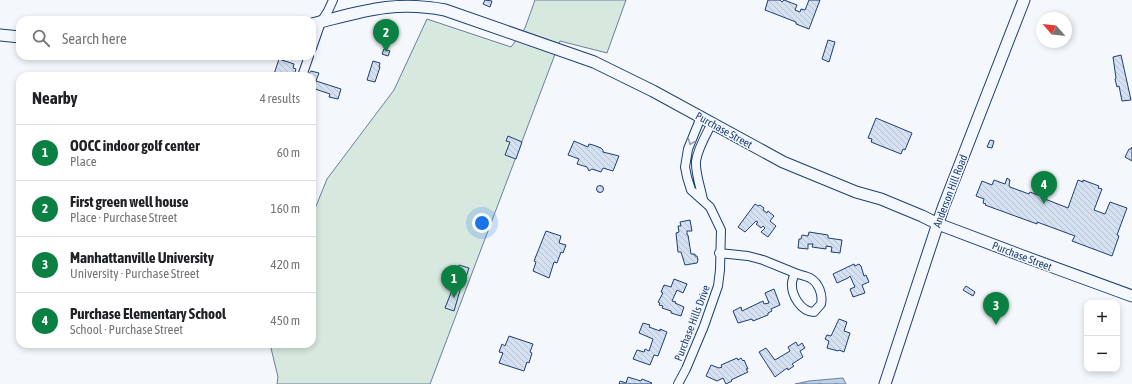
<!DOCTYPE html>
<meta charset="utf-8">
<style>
:root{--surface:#fff;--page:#f6f6f6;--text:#202124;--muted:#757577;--line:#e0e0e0;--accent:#0b8043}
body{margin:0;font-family:"Asap Condensed",sans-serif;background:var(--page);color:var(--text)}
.controls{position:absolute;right:12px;bottom:12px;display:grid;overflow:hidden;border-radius:8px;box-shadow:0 2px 6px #0003}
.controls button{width:36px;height:36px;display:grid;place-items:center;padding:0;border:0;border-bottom:1px solid var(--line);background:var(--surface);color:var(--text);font:20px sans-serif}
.compass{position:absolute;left:1036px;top:12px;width:36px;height:36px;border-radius:50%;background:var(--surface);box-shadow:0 2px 6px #0003;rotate:298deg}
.you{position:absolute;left:482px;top:223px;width:14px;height:14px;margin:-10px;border:3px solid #fff;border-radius:50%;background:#1a73e8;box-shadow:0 0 0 6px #1a73e833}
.badge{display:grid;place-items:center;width:26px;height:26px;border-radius:50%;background:var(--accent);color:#fff;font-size:13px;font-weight:700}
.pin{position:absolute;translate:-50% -33px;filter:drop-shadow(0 1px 2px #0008)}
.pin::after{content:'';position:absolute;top:21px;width:14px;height:12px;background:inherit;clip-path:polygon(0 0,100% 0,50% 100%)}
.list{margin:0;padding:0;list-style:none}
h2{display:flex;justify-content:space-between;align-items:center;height:52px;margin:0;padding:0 16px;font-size:17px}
h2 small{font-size:13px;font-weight:400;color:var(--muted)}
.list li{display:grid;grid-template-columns:26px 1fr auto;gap:12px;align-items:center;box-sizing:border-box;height:56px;padding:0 16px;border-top:1px solid var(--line)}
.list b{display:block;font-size:15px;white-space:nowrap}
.list p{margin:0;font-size:13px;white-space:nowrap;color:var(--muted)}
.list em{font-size:13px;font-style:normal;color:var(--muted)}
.icon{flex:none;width:22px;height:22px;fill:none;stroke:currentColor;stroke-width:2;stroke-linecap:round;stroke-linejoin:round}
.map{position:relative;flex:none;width:1132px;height:384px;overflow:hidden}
.search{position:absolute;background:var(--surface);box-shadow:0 2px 6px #0003;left:16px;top:16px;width:300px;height:44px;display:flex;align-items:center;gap:10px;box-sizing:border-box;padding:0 14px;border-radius:12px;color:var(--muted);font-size:15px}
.panel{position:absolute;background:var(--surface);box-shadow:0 2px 6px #0003;left:16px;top:72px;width:300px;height:276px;border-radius:12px}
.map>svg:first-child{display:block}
</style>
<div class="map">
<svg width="1132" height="384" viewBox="0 0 1132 384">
<defs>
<pattern id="water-waves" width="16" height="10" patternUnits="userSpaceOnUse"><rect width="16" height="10" fill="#bed0e5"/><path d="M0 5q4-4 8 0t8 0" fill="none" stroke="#9aaabe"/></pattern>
<pattern id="building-back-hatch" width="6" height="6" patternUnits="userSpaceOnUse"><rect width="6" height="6" fill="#d5e0f0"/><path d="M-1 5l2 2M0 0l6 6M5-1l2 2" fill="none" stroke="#b6c1d1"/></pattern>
</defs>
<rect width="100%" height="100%" fill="#f4f7fb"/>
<!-- grass -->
<path fill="#d7e8df" stroke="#687fa3" d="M535,0H626L607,53L560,41L430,384H277L278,377L270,344H312V216L327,179L394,90L427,19L511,47L525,28Z"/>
<!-- water -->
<path fill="url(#water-waves)" stroke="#687fa3" d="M843,378L846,384H795L809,381Z"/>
<!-- building -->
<path fill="url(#building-back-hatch)" stroke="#1d3f73" d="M485,0L492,1L490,7L483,4Z
M768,0H780L782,2L784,0L797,5L795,10L800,12L801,9L805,10L809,0H820L809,29L796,24V22L765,10Z
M828,40L835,42L829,62L822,59Z
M384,49L390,51L388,56L382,54Z
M1121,55L1131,100L1122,101L1119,86L1117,87L1115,79L1116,78L1113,57Z
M279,59L294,64L293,68L296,69L294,75L291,74L290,76H280L274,74Z
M373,61L380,63L379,67H380L375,82L367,80Z
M311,71L319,73L316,81L341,89L338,99L329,97L330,94L312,88V76H305L306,73L309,74Z
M876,118L912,133L905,150L903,149L901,154L871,142L872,139L868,138Z
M508,136L522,142L516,159L505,155L510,142L506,141Z
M990,140L994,141L992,148L987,147Z
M574,141L588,147L589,144L593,145L601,148L603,150V152L619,156L613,171L603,168L601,172L592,169L589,171L587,167L577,164L579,159L568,155Z
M1132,147V161L1125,157L1129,149H1131Z
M1007,178L1010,180L1009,185L1010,187L1029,194L1030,192L1046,198L1045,199L1068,208L1078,180L1083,182V180L1099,186L1098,188L1102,189L1094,210L1105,214L1110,202L1127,208L1117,235L1119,236L1112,256L1072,241L1075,236L1037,222V224L985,205L986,204L983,203L984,199L976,196L982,181L992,185L994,180L1005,184Z
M596.5 189a3.5 3.5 0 1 1 7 0a3.5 3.5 0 1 1-7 0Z
M755,204L758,206L760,205L764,208L763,210L767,213L768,211L774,216L770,221L776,226L768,237L761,232L765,228L763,226L761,228L756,224L758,222L756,221L745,232L738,227Z
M690,220L692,231H687V235H688L691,254H695V256H697L698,260L697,263L685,265L681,252H678L676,233L679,232L678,226H681L680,222Z
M546,231L561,236L559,243L566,245L563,253L561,252L557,263L554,262L549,278L533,271L536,262L534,261Z
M809,232L828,235V238L842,240L840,253L831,252L832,247L826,246V249L812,247L813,244H808V249L798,248L799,239H801L802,235L808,236Z
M854,264L855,266L859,264L861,266L864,276L866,275L869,282L862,285L865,293L853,297L850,289L855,287L850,276L848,278L837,283L833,274Z
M459,265L469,268L465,280H463L454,311L445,308L458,275L456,274Z
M674,279L687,284L683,293L677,290L672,301L676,302L675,303L684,307L681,316L671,313V311L662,308L663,306L659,305L660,303L658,302L663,293L661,292L664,285L671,287Z
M966,286L975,292L973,296L963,290Z
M774,289L780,305L771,309L772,311L768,313V315L753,321L752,319L738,323L733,311L741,307L742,311L763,301L764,304L769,303L765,293Z
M839,319L847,322L844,331L850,333L844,352L839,350L838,351L827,348L829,341L825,339L827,335L831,336Z
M643,323L650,325L649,327L660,331V329L667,332L658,356L654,355L650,365L633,359L637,350L644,352L645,349L649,351L653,339L639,333Z
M509,336L533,344L530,352L532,353L529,363L527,362L524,371L499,363L503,353L499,352L502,344L505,346Z
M796,342L798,346L802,343L805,348L800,351L803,357L792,364L794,366L788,370L787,368L775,377L759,352L766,348L775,360L790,351L788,347Z
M737,358L738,360L741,358L743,361L744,360L748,369H746L748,372L731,380L732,381L726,384L723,378L717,381L706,376L711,365L719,368L722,367L721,365Z
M628,377L641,381L642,379L652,383L651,384H619L620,381L626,383Z"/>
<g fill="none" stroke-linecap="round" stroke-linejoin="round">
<!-- minor casing -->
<g stroke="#1d3f73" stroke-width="10">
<path id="minor" d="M312,48L321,22L328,11L333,0
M302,76L309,56
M703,200C701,188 695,173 696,161C698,148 706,135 712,123
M719,253L748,256L763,260L795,273
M795,273C800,275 806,276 810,278C819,283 823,295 821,304L814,312C801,312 791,295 792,283C792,280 794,276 795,273Z
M678,384L686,369L704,326L718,286L720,270L721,230L710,207L691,190L687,177L685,167L688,149L701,117"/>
</g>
<!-- secondary casing -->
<g stroke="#1d3f73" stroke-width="13">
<path id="secondary" d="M312,24C361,12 393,0 445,10L594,62L653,91L783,162L856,192L881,199L922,216L938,224L1020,255L1132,296
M0,35L20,37
M885,384L943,208L1024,0"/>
</g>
<!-- minor -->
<use href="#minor" stroke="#f4f7fb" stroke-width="8"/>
<!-- secondary -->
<use href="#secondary" stroke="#f4f7fb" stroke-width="11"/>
</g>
<!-- one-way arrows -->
<defs><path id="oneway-chevron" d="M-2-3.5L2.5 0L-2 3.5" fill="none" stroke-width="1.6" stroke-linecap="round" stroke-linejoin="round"/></defs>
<use stroke="#889bb7" href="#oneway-chevron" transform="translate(691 142) rotate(111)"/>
<g text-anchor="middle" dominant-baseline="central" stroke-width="3" stroke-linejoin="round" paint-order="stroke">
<!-- street labels -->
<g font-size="11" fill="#1d3f73" stroke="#f4f7fb">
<text transform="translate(724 130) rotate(29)">Purchase Street</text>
<text transform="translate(950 191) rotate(-69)">Anderson Hill Road</text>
<text transform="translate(1022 256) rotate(21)">Purchase Street</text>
<text transform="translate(692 323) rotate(-69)">Purchase Hills Drive</text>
</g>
</g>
</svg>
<div class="controls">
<button>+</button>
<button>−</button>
</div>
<svg class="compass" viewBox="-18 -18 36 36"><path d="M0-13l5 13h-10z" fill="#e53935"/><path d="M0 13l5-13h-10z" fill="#757577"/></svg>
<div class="you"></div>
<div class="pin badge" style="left:454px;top:298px">1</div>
<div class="pin badge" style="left:386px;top:52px">2</div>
<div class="pin badge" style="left:996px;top:325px">3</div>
<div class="pin badge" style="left:1044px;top:204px">4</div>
<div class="search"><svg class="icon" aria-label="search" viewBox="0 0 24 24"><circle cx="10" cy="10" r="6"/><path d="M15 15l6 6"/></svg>Search here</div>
<section class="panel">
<h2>Nearby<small>4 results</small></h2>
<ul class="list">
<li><span class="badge">1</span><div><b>OOCC indoor golf center</b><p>Place</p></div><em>60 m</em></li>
<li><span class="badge">2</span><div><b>First green well house</b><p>Place · Purchase Street</p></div><em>160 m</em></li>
<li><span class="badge">3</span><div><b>Manhattanville University</b><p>University · Purchase Street</p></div><em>420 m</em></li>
<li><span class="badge">4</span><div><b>Purchase Elementary School</b><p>School · Purchase Street</p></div><em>450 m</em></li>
</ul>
</section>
</div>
